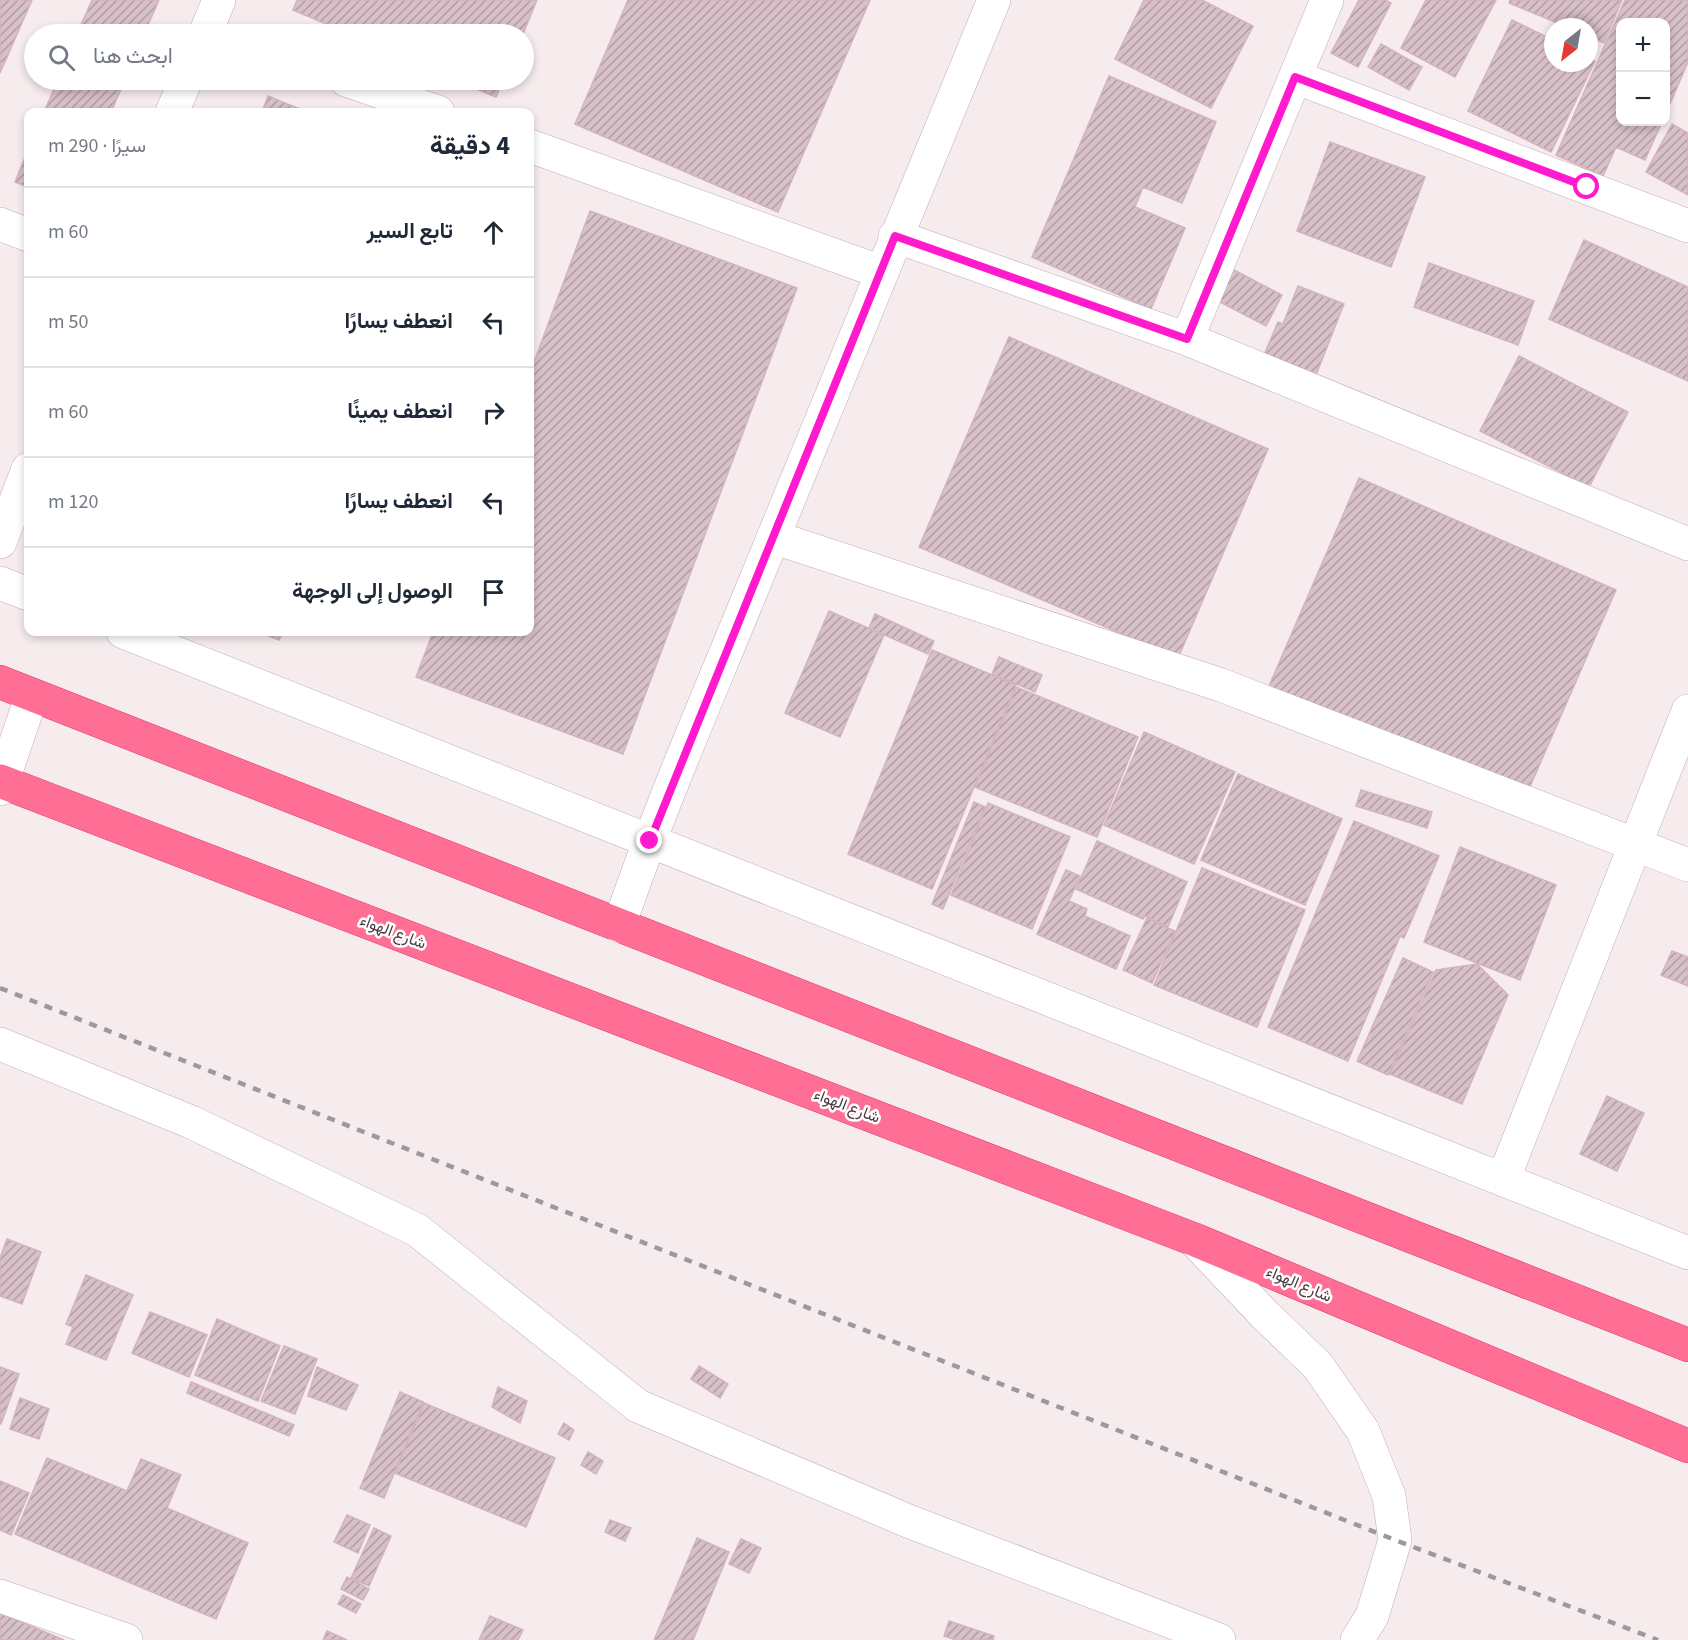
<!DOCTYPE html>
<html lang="ar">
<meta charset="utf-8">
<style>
:root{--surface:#fff;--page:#f6f6f7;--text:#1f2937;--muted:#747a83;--line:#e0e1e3}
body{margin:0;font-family:"Source Sans 3",Vazirmatn,sans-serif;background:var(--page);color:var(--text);direction:rtl}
.controls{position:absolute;right:18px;top:18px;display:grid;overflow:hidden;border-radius:12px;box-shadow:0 3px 9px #0003}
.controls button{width:54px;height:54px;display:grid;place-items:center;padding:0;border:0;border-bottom:2px solid var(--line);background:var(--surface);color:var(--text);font:30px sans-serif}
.compass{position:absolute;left:1544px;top:18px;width:54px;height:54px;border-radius:50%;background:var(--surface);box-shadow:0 3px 9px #0003;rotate:211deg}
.stop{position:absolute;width:18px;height:18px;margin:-14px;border:4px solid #ff1ace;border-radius:50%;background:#fff}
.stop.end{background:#ff1ace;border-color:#fff;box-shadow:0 2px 6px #0008}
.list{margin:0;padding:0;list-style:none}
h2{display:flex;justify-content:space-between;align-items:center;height:78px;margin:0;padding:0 24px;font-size:26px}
h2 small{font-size:20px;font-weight:400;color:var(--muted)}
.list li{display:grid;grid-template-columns:39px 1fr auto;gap:18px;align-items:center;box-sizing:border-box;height:90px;padding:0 24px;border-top:2px solid var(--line)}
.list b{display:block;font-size:22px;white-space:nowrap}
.list em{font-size:20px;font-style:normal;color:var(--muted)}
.icon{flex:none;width:33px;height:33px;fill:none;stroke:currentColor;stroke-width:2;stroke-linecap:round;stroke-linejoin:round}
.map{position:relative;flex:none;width:1688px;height:1640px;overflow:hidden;direction:ltr}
.search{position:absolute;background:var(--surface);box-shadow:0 3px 9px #0003;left:24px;top:24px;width:510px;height:66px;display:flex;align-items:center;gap:15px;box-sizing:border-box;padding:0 21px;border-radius:33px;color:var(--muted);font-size:22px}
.panel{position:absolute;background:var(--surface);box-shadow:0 3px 9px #0003;left:24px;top:108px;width:510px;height:528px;border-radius:12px;direction:rtl}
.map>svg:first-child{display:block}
</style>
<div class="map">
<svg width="1688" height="1640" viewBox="0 0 1688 1640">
<defs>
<pattern id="building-hatch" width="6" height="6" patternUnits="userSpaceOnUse" patternTransform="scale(1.5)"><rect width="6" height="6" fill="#d8c0c8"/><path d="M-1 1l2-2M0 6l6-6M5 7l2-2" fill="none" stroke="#b19da4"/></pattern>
</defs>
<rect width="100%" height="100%" fill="#f6ecee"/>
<!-- building -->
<path fill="url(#building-hatch)" stroke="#d3b3be" stroke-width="1.5" d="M0,0H32L0,73Z
M92,0H159L144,34H77Z
M297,0H537L523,34H350L293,10Z
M628,0H870L778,212L575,124Z
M1144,0H1202L1253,26L1211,108L1115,59Z
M1359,0H1385L1391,3L1358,67L1331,53Z
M1426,0H1496L1455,77L1401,48Z
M1510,0H1622L1604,43L1589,36V27H1567L1509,3Z
M1625,0H1688V62L1666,113V22H1620V122H1662L1645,160L1616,147L1603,176L1556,155Z
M1512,20L1553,40V63H1589V58L1595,61L1551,152L1468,111Z
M1381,44L1422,67L1409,90L1368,67Z
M1109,76L1216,122L1182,203L1143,187L1135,207L1185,228L1151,309L1032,257Z
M58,80H125L111,112H44Z
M454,80H503L496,97Z
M268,96L307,112H262Z
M1672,124L1688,133V195L1646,172Z
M1330,142L1425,177L1391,267L1297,231Z
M28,150V187L15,182Z
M590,211L797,288L623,754L416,677L433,632H530V373Z
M1584,240L1688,287V381L1549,319Z
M1429,263L1534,301L1518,345L1414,307Z
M1232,269L1282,295L1266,326L1216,300Z
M1298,286L1344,304L1316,375L1264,355L1278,322L1283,324Z
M1009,337L1268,449L1178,658L919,547Z
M1519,356L1628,412L1589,487L1480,431Z
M1359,478L1616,590L1525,798L1269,686Z
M829,611L884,635L840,737L785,713Z
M875,614L934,641L928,654L869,628Z
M259,632H283L279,640Z
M932,650L1016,685L932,889L848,854Z
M999,657L1042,675L1035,692L992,674Z
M1016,687L1138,737L1097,837L975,787Z
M1144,732L1235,772L1194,864L1104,825Z
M1238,774L1342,819L1305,905L1201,860Z
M1361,790L1432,812L1427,828L1356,806Z
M974,802L985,807L943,909L932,904Z
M988,803L1070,837L1032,929L951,895Z
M1354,821L1439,856L1404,938L1400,936L1348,1061L1268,1027Z
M1097,841L1187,882L1168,927L1145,916L1143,919L1076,889Z
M1460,847L1556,885L1520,980L1424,942Z
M1202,868L1305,910L1257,1027L1154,985Z
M1066,870L1080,876L1069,901L1087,909L1085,916L1130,936L1116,969L1037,934Z
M1147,918L1175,931L1152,983L1123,970Z
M1672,951L1688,957V986L1661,975Z
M1403,958L1433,972L1388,1075L1357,1061Z
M1477,964L1508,995L1462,1104L1390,1074L1436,970Z
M1607,1096L1644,1113L1617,1171L1580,1154Z
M7,1239L41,1252L22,1304L0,1296V1258Z
M86,1275L133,1295L106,1360L66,1344L73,1327L66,1324Z
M150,1312L207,1335L189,1377L132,1353Z
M217,1319L280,1346L258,1401L195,1375Z
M284,1346L317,1359L295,1414L261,1401Z
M699,1366L728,1384L720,1398L691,1379Z
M0,1367L19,1374L1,1424H0Z
M317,1367L358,1385L346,1410L308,1396Z
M191,1382L294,1425L289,1436L187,1393Z
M498,1387L527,1401L520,1423L492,1407Z
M400,1392L423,1402L384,1498L360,1488Z
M20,1398L49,1409L39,1439L10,1429Z
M424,1403L555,1458L526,1527L395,1473Z
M564,1423L574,1430L569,1440L558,1434Z
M588,1452L603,1461L596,1474L581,1465Z
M47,1458L127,1491L141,1459L181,1475L167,1508L248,1543L216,1619L15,1534Z
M0,1481L29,1493L11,1535L0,1530Z
M347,1515L370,1525L358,1553L334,1542Z
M610,1520L631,1528L625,1541L605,1532Z
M374,1528L391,1536L369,1586L351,1578Z
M697,1538L729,1552L693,1640H654Z
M741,1539L761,1548L749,1573L729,1564Z
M347,1577L369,1589L363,1600L341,1589Z
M343,1595L361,1604L356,1613L338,1604Z
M0,1613L64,1640H0Z
M490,1616L523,1630L518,1640H479Z
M949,1621L994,1636L993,1640H956L944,1636Z
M327,1631L347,1640H323Z"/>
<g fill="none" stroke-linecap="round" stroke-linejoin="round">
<!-- street casing -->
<g stroke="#c2adb3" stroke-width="34">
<path id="street" d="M205,34L219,0
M1295,77L1688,226
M346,80L438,112
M172,112L186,80
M530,146L881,272
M0,224L28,235
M895,236L1187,339L1688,544
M1187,339L1327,0
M773,537L1221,685L1688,865
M0,542L28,469
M0,583L28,594
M123,632L1688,1253
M0,789L32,695
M619,926C657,814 705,704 750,594C830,396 911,198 994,0
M0,1044L191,1122L417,1230L638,1406L908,1521L1219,1640
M1503,1180L1688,711
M1193,1239L1264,1314L1318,1366L1363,1431L1389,1496L1395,1540L1372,1616L1357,1640
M0,1596L126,1640"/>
</g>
<!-- highway casing -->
<g stroke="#e3396c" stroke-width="34">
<path id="highway" d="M0,682L1688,1345
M0,781L1193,1239L1688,1446"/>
</g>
<!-- street -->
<use href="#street" stroke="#fff" stroke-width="33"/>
<!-- highway -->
<use href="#highway" stroke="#ff6e95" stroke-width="33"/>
<!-- rail -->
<path stroke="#9a9a9a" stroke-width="4.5" stroke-dasharray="8 8" stroke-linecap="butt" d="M0,988L1395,1540L1658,1640"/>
</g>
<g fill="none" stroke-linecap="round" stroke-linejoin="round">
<!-- route -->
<path stroke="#ff1ace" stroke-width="8" d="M650,841L895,236L1187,339L1295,77L1587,187"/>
</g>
<g text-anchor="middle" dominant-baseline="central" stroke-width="5" stroke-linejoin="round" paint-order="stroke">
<!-- street labels -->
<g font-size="16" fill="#4b393f" stroke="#fff">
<text transform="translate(393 932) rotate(21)">شارع الهواء</text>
<text transform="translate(847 1106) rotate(21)">شارع الهواء</text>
<text transform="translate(1299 1284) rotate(23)">شارع الهواء</text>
</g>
</g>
</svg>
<div class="controls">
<button>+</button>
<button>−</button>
</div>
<svg class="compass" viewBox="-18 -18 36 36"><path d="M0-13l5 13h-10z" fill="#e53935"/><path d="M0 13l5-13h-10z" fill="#747a83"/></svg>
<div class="stop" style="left:1587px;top:187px"></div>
<div class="stop end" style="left:650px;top:841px"></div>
<div class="search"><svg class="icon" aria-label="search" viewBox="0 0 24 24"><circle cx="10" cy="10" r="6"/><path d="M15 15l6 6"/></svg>ابحث هنا</div>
<section class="panel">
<h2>4 دقيقة<small>سيرًا · 290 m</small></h2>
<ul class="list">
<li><svg class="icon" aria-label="ahead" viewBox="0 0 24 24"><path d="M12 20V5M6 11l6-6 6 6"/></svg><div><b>تابع السير</b></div><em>60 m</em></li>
<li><svg class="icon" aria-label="left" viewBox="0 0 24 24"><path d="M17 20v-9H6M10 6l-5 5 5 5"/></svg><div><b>انعطف يسارًا</b></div><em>50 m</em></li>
<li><svg class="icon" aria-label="right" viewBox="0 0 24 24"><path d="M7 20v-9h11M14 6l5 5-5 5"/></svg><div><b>انعطف يمينًا</b></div><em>60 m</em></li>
<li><svg class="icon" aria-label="left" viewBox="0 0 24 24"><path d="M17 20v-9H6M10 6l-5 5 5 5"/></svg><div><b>انعطف يسارًا</b></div><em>120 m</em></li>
<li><svg class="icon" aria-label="arrive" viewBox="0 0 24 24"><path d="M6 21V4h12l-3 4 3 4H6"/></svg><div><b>الوصول إلى الوجهة</b></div></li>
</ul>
</section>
</div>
